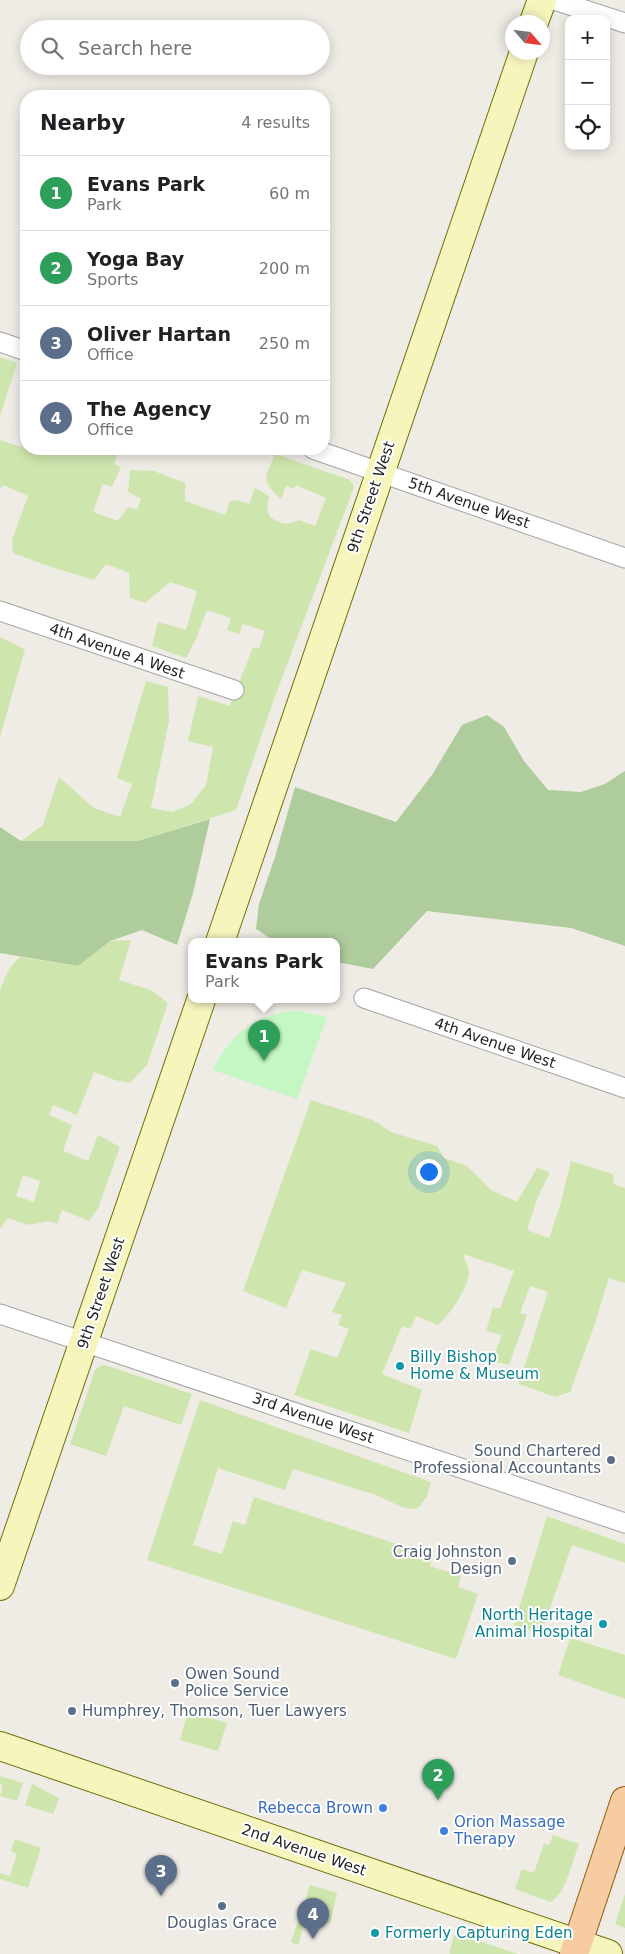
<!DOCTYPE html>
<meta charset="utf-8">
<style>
:root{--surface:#fff;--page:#f6f6f6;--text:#202124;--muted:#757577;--line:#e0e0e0;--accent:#1a73e8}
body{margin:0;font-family:"DejaVu Sans",sans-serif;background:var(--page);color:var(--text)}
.controls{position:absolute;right:15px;top:15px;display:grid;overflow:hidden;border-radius:10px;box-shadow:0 2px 12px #0003}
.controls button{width:45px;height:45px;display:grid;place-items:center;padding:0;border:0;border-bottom:1px solid var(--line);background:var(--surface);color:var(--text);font:25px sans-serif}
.compass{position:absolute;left:505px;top:15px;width:45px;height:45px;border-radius:50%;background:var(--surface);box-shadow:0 2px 12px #0003;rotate:118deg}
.you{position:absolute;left:428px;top:1171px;width:18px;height:18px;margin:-12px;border:4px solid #fff;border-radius:50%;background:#1a73e8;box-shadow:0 0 0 8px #1a73e833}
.badge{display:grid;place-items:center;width:32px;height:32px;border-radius:50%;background:var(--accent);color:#fff;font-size:16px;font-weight:700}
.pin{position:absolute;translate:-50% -41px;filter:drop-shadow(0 1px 2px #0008)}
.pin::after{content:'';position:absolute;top:26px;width:18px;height:15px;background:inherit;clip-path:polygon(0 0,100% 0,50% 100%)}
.popup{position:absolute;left:188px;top:938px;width:152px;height:65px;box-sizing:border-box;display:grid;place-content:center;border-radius:10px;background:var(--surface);filter:drop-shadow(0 1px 4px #0005);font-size:16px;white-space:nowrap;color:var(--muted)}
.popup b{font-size:19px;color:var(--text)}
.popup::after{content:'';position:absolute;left:50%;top:100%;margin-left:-10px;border:10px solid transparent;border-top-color:var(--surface)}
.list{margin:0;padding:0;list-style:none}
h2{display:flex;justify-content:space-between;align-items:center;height:65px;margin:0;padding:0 20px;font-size:21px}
h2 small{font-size:16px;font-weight:400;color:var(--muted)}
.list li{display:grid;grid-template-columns:32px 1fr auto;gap:15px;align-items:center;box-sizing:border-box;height:75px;padding:0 20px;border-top:1px solid var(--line)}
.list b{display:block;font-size:19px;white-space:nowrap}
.list p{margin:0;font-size:16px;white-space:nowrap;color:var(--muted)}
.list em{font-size:16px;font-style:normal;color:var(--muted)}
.icon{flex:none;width:28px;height:28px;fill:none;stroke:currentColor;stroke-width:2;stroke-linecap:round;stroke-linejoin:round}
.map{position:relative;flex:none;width:625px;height:1954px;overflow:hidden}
.search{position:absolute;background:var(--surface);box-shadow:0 2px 12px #0003;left:20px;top:20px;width:310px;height:55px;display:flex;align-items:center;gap:12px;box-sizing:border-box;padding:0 18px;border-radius:28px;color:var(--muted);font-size:19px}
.panel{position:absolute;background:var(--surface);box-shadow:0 2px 12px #0003;left:20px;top:90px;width:310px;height:365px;border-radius:20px}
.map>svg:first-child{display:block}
</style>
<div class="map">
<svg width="625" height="1954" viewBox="0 0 625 1954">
<rect width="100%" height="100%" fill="#efebe5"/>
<!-- grass -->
<path fill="#cee6ae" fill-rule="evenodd" d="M0,357L17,363L0,416Z
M0,440L36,452L38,449H106L118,454L114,464L121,467L112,487L103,484L93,512L118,521L128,507L137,510L141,499L128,492L130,470L154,471L185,483V501L225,515L230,501L236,500L249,504L255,488L269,496L267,508L270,517C281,524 287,526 299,520L315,526L326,498L296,485L294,489L286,486L281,499C260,480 265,479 275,454L350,480L354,487L274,699L236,810L138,841H21L43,825L59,777L94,808L120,817L132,784L117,778L146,681L168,687L169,721L151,808L172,812L190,805L206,785L213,747L188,741L198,696L230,706L253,647L259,649L265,631L243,624L239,634L227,630L231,618L207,610L196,639L186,658L152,646L158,622L186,630L197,591L170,582L145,603L130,598L129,573L106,564L94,580L51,567L13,553L12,540L28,496L3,485L0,490Z
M0,637L25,649L0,737Z
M131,940L119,980L151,990L168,1003L147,1065L130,1083L115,1080L94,1072L77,1115L53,1105L49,1115L72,1125L63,1151L88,1161L98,1135L120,1147L98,1208L89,1221L62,1210L57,1224L49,1221L28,1225L8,1218L0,1229V990L9,969L20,957L77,966L110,941ZM23,1175L40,1181L34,1202L16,1196Z
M311,1100L373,1120L391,1132L437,1146L444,1158L467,1166L491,1190L517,1202L537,1168L550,1172L537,1199L527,1230L549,1238L560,1206L571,1161L613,1174L614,1184L625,1188V1283L609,1278L594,1326L570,1392L555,1397L519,1384L548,1292L530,1286L520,1313L527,1315L509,1365L492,1361L502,1335L486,1331L493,1307L500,1309L514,1271L463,1254C464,1259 469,1267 469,1272C468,1289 450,1314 438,1325L416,1316L410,1329L402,1326L382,1374L422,1390L409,1433L294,1395L311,1349L337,1358L349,1329L338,1325L342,1315L332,1312L346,1283L302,1270L286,1308L243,1291Z
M105,1365L192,1394L181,1425L124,1406L106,1456L70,1444L95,1370L100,1366Z
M200,1400L431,1482L427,1496L419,1507L414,1509L404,1508L376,1495L293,1469L285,1490L218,1468L193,1545L222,1554L233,1521L245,1525L254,1497L433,1556L430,1566L461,1576L458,1587L478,1594L456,1659L147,1560Z
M547,1516L625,1544V1563L572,1545L541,1634L514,1625Z
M570,1638L625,1655V1699L558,1675Z
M188,1711L227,1723L218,1751L180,1740Z
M0,1776L23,1783L17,1801L0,1796L3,1785L0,1784Z
M32,1784L59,1798L53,1814L25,1805Z
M553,1835L579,1844C573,1859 566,1895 550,1902L515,1889L522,1869L534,1873L544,1843L549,1845Z
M15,1839L41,1848L28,1888L0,1879V1873L10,1876L17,1854L11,1851Z
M310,1885L337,1893L330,1924L306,1917L298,1945L291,1942Z
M625,1894V1928L615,1924Z
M455,1933L518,1954H451L449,1953Z"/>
<!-- forest -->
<path fill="#aecc9c" d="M487,715L504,727L524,761L548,790L581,792L605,784L625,771V946L571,928L427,911L373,969L337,962L336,942H276L256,929L259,904L275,857L295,787L396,822L432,775L462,725Z
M210,819L193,893L177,945L142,930L110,941L78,966L0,953V827L21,841H138Z"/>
<!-- park -->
<path fill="#c5f7c5" d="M297,1011L327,1017L297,1099L213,1070C231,1033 256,1013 297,1011Z"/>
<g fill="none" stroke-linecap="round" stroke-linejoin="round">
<!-- street casing -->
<g stroke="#a3a3a3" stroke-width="21">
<path id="street" d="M554,0L625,23
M0,342L26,351
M313,449L625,558
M0,611L234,690
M364,998L625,1088
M0,1314L625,1523"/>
</g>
<!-- secondary casing -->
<g stroke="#6e710a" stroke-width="30">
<path id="secondary" d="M534,22L542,0
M220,942L524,52
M0,1586L201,1000
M0,1746L608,1954"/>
</g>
<!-- primary casing -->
<g stroke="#925908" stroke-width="30">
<path id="primary" d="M574,1954L625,1801"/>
</g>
<!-- street -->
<use href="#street" stroke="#fff" stroke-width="19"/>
<!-- secondary -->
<use href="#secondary" stroke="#f6f5bc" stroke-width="28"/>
<!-- primary -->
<use href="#primary" stroke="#f7cca2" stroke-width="28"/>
</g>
<!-- markers -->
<g fill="#0f9aa8" stroke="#fff" stroke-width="2">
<circle cx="400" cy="1366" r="5"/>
<circle cx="603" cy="1624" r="5"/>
<circle cx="375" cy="1933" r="5"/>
</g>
<g fill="#5c6f8a" stroke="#fff" stroke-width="2">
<circle cx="611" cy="1460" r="5"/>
<circle cx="512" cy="1561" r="5"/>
<circle cx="175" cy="1683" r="5"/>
<circle cx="72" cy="1711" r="5"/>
<circle cx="222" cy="1906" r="5"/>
</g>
<g fill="#3f7fe0" stroke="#fff" stroke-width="2">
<circle cx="383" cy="1808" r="5"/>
<circle cx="444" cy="1831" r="5"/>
</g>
<g text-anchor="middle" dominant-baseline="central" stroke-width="4" stroke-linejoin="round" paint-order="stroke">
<!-- street labels -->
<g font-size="15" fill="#1f1f1f" stroke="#fff">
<text transform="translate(371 497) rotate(-71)">9th Street West</text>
<text transform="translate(469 503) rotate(19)">5th Avenue West</text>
<text transform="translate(117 651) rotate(19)">4th Avenue A West</text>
<text transform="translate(495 1043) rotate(19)">4th Avenue West</text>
<text transform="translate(101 1293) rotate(-71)">9th Street West</text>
<text transform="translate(313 1418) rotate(19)">3rd Avenue West</text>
<text transform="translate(304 1850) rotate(19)">2nd Avenue West</text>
</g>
<!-- culture labels -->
<g font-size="15" fill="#0d838f" stroke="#fff" text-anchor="start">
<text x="410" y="1357">Billy Bishop<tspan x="410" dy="17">Home &amp; Museum</tspan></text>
<text x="593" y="1615" text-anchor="end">North Heritage<tspan x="593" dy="17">Animal Hospital</tspan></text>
<text x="385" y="1933">Formerly Capturing Eden</text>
</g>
<!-- service labels -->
<g font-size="15" fill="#4e5e75" stroke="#fff" text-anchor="end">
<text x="601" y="1451">Sound Chartered<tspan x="601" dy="17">Professional Accountants</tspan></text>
<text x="502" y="1552">Craig Johnston<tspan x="502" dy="17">Design</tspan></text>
<text x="185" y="1674" text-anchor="start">Owen Sound<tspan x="185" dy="17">Police Service</tspan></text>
<text x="82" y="1711" text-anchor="start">Humphrey, Thomson, Tuer Lawyers</text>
<text x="222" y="1923" text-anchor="middle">Douglas Grace</text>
</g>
<!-- shop labels -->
<g font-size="15" fill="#366cbe" stroke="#fff" text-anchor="end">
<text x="373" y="1808">Rebecca Brown</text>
<text x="454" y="1822" text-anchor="start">Orion Massage<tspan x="454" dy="17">Therapy</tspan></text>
</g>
</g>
</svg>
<div class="controls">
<button>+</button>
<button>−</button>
<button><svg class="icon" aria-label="locate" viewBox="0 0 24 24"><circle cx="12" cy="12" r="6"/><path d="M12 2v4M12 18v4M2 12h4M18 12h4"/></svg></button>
</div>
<svg class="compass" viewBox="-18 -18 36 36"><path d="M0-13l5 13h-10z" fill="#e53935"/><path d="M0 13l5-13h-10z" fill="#757577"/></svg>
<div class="you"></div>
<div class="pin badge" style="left:264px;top:1061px;background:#2e9e5b">1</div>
<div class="popup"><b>Evans Park</b>Park</div>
<div class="pin badge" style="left:438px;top:1800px;background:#2e9e5b">2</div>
<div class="pin badge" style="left:161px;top:1896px;background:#5c6f8a">3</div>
<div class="pin badge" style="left:313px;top:1939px;background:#5c6f8a">4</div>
<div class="search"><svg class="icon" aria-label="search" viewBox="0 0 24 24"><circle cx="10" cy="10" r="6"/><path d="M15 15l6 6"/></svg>Search here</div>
<section class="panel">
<h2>Nearby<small>4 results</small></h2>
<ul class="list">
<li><span class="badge" style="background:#2e9e5b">1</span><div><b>Evans Park</b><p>Park</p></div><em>60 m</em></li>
<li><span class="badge" style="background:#2e9e5b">2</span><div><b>Yoga Bay</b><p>Sports</p></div><em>200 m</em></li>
<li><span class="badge" style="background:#5c6f8a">3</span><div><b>Oliver Hartan</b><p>Office</p></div><em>250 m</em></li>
<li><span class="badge" style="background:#5c6f8a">4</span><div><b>The Agency</b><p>Office</p></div><em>250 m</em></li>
</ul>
</section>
</div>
